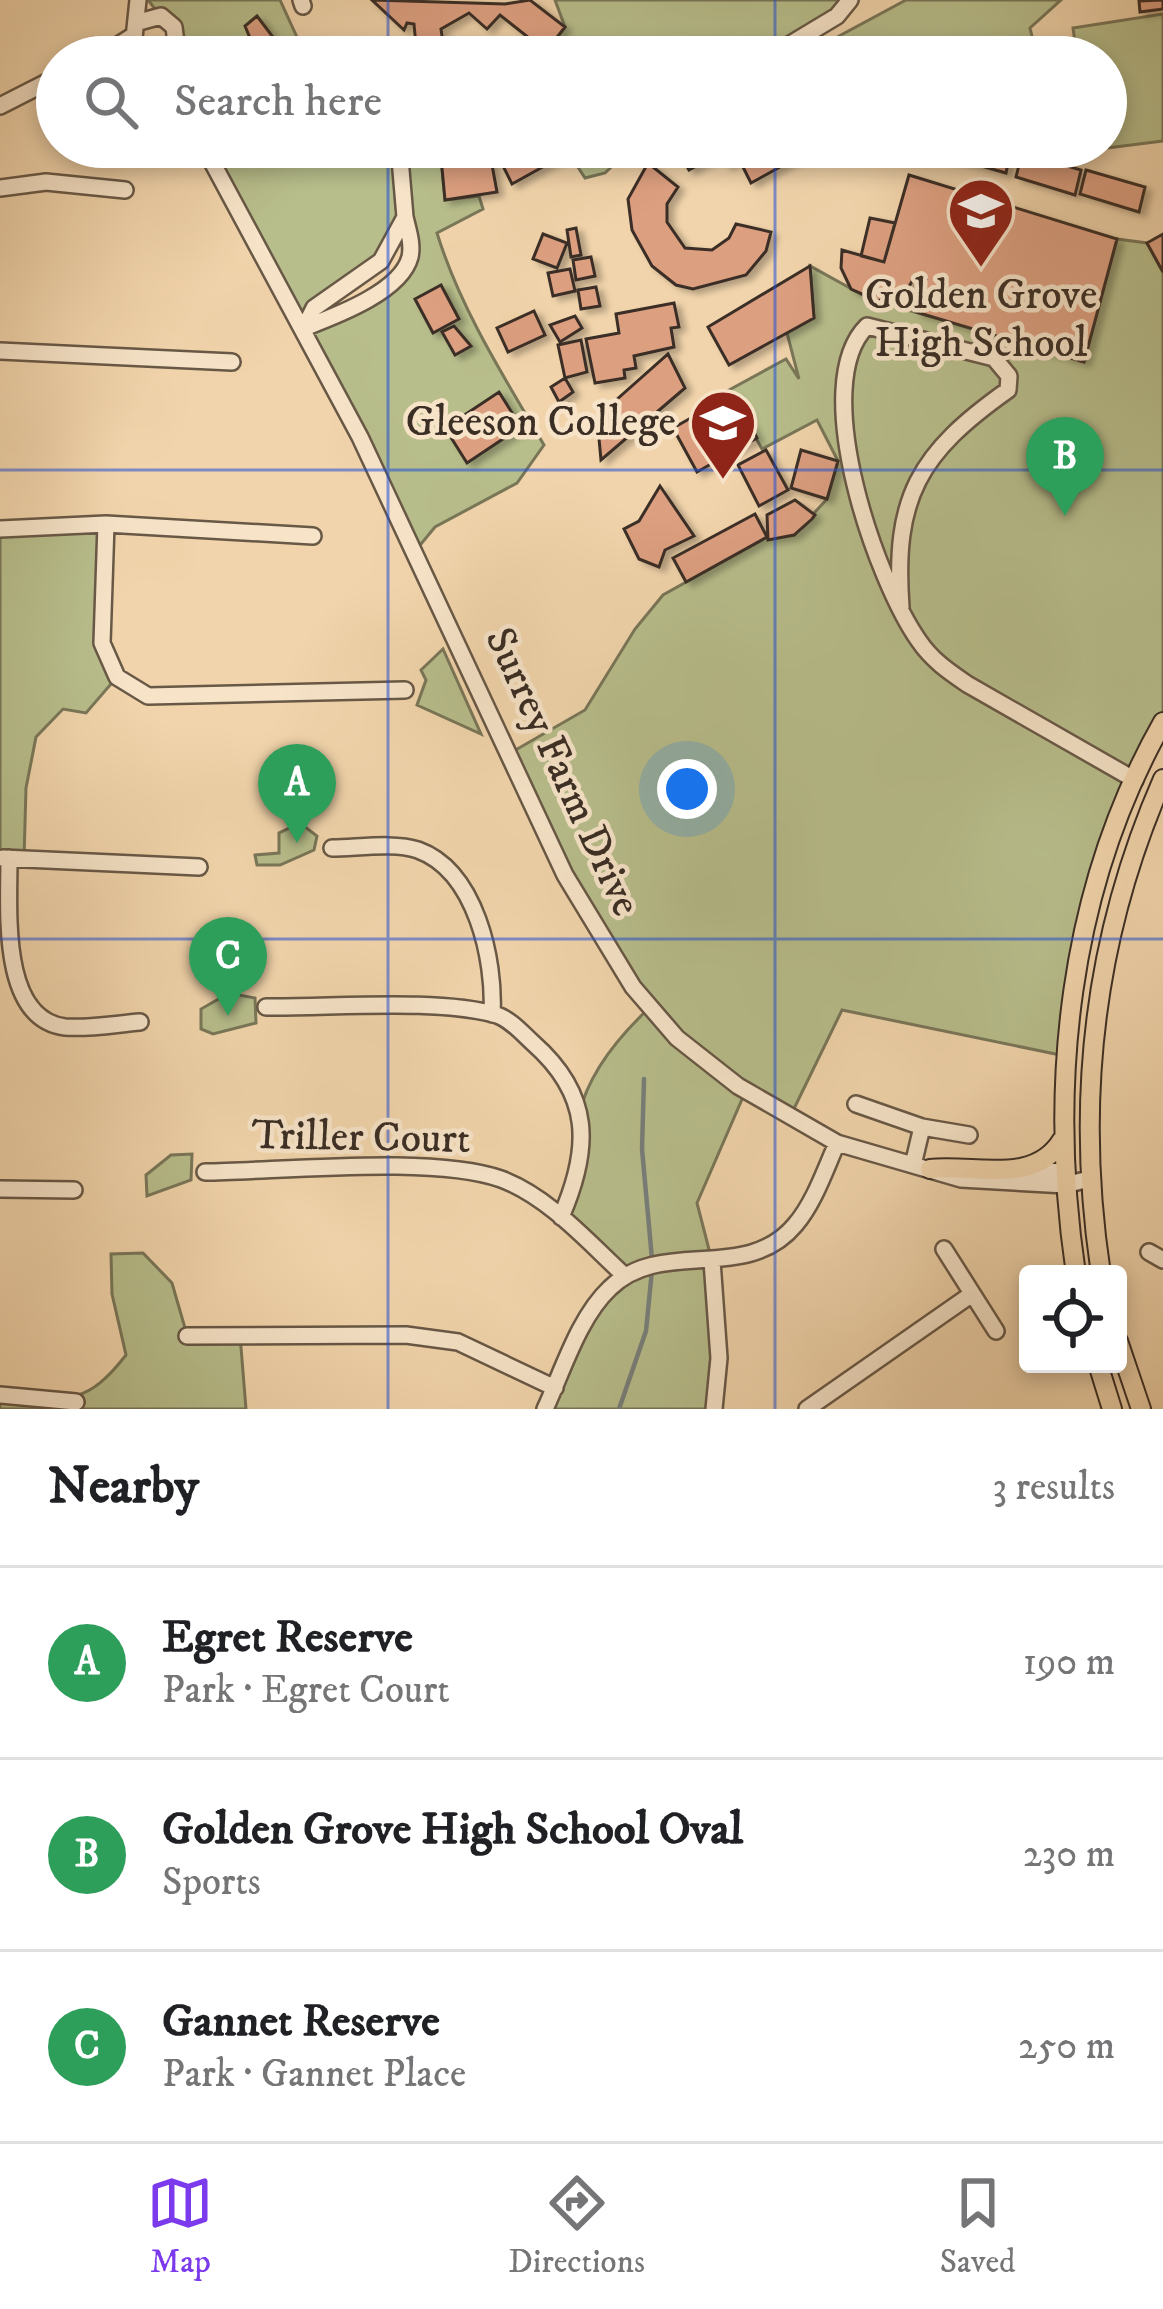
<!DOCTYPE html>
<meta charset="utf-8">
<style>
:root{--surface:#fff;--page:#f6f6f6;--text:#202124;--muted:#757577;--line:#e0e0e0;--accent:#7c3aed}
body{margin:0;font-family:"IM FELL DW Pica",serif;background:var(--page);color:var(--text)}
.controls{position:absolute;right:36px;bottom:36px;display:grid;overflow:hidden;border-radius:12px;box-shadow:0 6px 18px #0003}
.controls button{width:108px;height:108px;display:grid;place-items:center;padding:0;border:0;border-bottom:3px solid var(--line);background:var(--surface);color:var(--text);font:60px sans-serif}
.you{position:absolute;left:687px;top:789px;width:42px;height:42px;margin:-30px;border:9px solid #fff;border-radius:50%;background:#1a73e8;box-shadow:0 0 0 18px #1a73e833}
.badge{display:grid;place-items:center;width:78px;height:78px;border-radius:50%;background:var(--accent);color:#fff;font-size:39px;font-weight:700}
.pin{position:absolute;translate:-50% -99px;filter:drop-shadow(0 3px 6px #0008)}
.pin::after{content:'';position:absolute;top:63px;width:42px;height:36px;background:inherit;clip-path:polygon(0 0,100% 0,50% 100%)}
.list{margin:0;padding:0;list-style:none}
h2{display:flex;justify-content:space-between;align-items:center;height:156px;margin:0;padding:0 48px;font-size:51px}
h2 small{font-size:39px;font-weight:400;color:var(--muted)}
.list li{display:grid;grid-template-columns:78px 1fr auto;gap:36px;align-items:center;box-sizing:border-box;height:192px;padding:0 48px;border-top:3px solid var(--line)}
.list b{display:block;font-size:45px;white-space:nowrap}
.list p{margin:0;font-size:39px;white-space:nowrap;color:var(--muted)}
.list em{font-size:39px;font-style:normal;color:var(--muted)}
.icon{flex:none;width:66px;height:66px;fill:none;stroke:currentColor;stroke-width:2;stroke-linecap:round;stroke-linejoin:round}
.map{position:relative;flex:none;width:1163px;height:1409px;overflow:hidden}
.search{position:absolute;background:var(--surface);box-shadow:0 6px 18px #0003;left:36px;right:36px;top:36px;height:132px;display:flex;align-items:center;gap:30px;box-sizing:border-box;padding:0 42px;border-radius:66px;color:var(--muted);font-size:45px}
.sheet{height:732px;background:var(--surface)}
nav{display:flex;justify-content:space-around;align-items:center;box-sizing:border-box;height:168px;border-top:3px solid var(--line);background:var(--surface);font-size:33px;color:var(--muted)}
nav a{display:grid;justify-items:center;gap:6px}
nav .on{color:var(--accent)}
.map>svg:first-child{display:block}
</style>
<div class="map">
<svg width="1163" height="1409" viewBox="0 0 1163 1409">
<defs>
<filter id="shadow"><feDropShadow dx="6" dy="4" stdDeviation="3" flood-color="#0004"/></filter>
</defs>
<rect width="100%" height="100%" fill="#f1d4ab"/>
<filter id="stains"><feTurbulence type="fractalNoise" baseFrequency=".00167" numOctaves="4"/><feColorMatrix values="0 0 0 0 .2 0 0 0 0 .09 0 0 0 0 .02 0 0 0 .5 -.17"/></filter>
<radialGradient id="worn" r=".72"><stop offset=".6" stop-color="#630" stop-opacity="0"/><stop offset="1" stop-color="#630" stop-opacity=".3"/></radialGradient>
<!-- green -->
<path fill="#b7bd8b" stroke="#797658" stroke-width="3" fill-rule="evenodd" d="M148,0H280L306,57H173L177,37Z
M555,0H849L769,57H582L588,49L576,38L568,46L558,36L565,27Z
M906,0H1061L1030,28L1037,57H837L828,42Z
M1163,14V141L1091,150L1106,147V57H1077L1073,28Z
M205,147H440L445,200L479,196L483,209L437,233C460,308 504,377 544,445L517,483L435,527L416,550ZM405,220V269L335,316L305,326L392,245Z
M565,147H632L605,173L585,178Z
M1117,239L1147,243L1163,272V724L1114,833L1065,1056L842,1010L789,1119L677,1038L592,927L512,752L585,710L635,629L663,595L767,537L794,535L827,499L838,461L817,420L762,449L729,390L786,359L799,379L787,333L814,318L810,266L870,299L1084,361Z
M106,524L102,643L117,677L86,713L63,709L36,737L26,788L24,859H0V529Z
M443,649L481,734L417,705L426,680L421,670Z
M300,823L317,836L314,850L280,865H257L255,855L279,853V833Z
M229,993L255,998L256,1023L213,1034L201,1029V1009Z
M645,1012L697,1063L743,1097L697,1203L712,1261L714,1409H545L595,1305L625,1276L561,1217C581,1171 570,1156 579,1115C588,1074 616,1040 645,1012Z
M192,1154L191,1180L147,1196L146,1175L171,1155Z
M143,1253L172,1283L187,1335H240L246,1409H0V1393C64,1400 84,1409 126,1355L112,1294L111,1254Z"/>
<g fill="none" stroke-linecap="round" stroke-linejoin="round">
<!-- stream -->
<path stroke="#777f7b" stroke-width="4.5" d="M644,1079L642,1149L652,1259
M619,1409L646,1331L652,1270"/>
</g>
<!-- building -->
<path fill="#dc9f80" stroke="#3b2e25" stroke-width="3" filter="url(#shadow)" d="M372,0L505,4L530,0L565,27L558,36L568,46L575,38L588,50L582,57H553L500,15L487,29L469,13L441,29L445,57H417L414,24L407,23L404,30Z
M1163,0V9L1140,12L1139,1Z
M257,16L288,57H258L245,26Z
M440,147H495L496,154H490L497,192L445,200Z
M520,147H562L566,154L512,184L499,158Z
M676,147H807L809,151L751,183L739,159L726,165L720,153L689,170Z
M948,147L1011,148L1006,173L946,156Z
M1022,153L1081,170L1075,195L1016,177Z
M648,163L678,187L667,204V222L685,248L712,250L729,238L736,224L771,232L766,251L746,275L693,289L676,285L652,266L632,230L628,199Z
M1086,170L1145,187L1139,212L1080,194Z
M909,175L1117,239L1084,362L916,312L926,280L915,276L907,290L878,301L851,289L841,268L842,250L884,262Z
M870,218L895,223L884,262L861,256Z
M576,228L581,255L571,257L567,230Z
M543,234L567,243L557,268L533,259Z
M1163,234V272L1147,243Z
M591,257L595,276L576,280L573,260Z
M810,266L814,318L729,365L708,327Z
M570,269L575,291L553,296L548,273Z
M441,285L459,319L433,333L415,299Z
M596,287L600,306L581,309L578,290Z
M674,303L679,327L671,328L674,347L634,356L636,368L624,370L625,378L595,383L586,339L619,333L616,314Z
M534,311L545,335L508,352L497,328Z
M575,316L582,328L560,342L550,325Z
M454,326L471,346L455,355L442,332Z
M581,340L587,372L565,378L558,345Z
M668,354L685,388L601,460L597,417Z
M565,378L573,392L559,402L551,387Z
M499,392L521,427L467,463L445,428Z
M734,394L757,438L697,472L673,428Z
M766,450L788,490L759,506L738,465Z
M801,450L838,461L827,499L791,488Z
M660,486L694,536L665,550L659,567L639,559L624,529L639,521Z
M795,500L815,515L812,519L794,535L768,540L767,515Z
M755,514L767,537L686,582L673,558Z"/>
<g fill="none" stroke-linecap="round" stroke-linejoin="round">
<!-- minor casing -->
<g stroke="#685846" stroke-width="20">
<path id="minor" d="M138,0L134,38L147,57
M301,0L303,6
M139,22L161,16L174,27L176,43L164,57
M100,57L134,35
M769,57L837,16L850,0
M0,106L57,77
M204,147L360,437L565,875L633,987L677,1038L738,1086L837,1143L961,1179L1065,1185L1089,1179
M399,147L405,217
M0,188L46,182L125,190
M405,217C408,230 413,244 410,257C401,292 335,316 304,328L314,308L381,261Z
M0,351L232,362
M106,524L102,643L117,677L148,696L405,690
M0,529L106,524L313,536
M901,607C893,497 919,453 1008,390L1009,376L994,358L867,326C807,385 877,582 919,641C932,660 948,671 967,684L1135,780
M332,848C357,848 394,842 418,850C476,871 495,960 492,1014
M3,858L199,867
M9,858C9,911 0,1019 65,1027C89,1029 116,1024 140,1022
M266,1007C331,1008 438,998 497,1015C511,1020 522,1033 533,1043C592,1095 591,1148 561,1217
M856,1104L922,1127L969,1135
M913,1165L922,1127
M1023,1170L1064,1172
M205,1172C282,1171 434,1155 501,1179C549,1197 588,1242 625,1276
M0,1189L74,1190
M944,1249L996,1331
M1149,1252L1163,1260
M712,1261L719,1358L714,1409
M187,1336L406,1335L458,1342L555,1388
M0,1395L76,1402
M545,1409C563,1370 579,1317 610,1288C662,1237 746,1284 795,1225C814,1203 825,1170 837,1143
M807,1409L972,1294"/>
</g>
<!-- major casing -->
<g stroke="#3b2e25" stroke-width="22">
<path id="major" d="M930,1169C976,1164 1034,1186 1062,1140
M1076,1274C1048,1087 1068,889 1163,722
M1101,1274C1075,1103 1093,938 1163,779
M1118,1341L1141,1409
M1098,1364L1112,1409"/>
</g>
<!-- minor -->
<use href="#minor" stroke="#f6e3c8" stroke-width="15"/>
<!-- major -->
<use href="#major" stroke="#f1d4ab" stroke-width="18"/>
</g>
<!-- grid -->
<path fill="none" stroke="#1d4ed8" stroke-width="3" stroke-opacity="0.55" d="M388,0V57M775,0V57M388,147V1409M775,147V1409M0,470H1163M0,939H1163"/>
<!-- icons -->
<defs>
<g id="school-pin" transform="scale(3.45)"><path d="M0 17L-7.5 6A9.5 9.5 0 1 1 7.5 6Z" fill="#8f2418" stroke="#f6e3c8"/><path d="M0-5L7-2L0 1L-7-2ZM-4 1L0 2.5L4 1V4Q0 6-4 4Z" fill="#fff"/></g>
</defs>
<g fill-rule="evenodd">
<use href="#school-pin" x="981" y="211"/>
<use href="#school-pin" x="723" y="423"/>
</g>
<g text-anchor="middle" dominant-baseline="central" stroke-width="9" stroke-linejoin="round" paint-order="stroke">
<!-- poi labels -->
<g font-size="42" fill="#3b2e25" stroke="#f6e3c8">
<text x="981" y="296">Golden Grove<tspan x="981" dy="48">High School</tspan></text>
<text x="676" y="423" text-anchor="end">Gleeson College</text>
</g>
<!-- street labels -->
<g font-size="42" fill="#3b2e25" stroke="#f6e3c8">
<text transform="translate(562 772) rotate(65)">Surrey Farm Drive</text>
<text transform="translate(361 1138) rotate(1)">Triller Court</text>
</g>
</g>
<rect width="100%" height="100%" filter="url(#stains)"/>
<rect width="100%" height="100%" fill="url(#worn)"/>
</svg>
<div class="controls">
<button><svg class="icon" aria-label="locate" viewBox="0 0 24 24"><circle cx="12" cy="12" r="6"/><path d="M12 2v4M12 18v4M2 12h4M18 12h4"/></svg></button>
</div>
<div class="you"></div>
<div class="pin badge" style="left:297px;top:843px;background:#2e9e5b">A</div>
<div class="pin badge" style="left:1065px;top:516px;background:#2e9e5b">B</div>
<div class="pin badge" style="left:228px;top:1016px;background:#2e9e5b">C</div>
<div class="search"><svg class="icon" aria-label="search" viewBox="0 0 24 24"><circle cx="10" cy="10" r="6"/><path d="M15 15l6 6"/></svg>Search here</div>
</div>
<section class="sheet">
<h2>Nearby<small>3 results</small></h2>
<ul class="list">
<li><span class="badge" style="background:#2e9e5b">A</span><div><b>Egret Reserve</b><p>Park · Egret Court</p></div><em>190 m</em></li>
<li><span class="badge" style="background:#2e9e5b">B</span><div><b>Golden Grove High School Oval</b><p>Sports</p></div><em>230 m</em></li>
<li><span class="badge" style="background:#2e9e5b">C</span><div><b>Gannet Reserve</b><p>Park · Gannet Place</p></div><em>250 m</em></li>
</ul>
</section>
<nav>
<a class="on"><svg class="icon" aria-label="map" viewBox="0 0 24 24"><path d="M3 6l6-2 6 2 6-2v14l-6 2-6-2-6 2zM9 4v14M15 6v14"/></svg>Map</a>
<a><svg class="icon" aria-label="directions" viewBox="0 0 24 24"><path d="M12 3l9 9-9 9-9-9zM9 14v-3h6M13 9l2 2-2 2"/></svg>Directions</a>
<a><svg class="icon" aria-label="saved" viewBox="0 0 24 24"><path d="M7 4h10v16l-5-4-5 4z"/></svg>Saved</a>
</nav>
